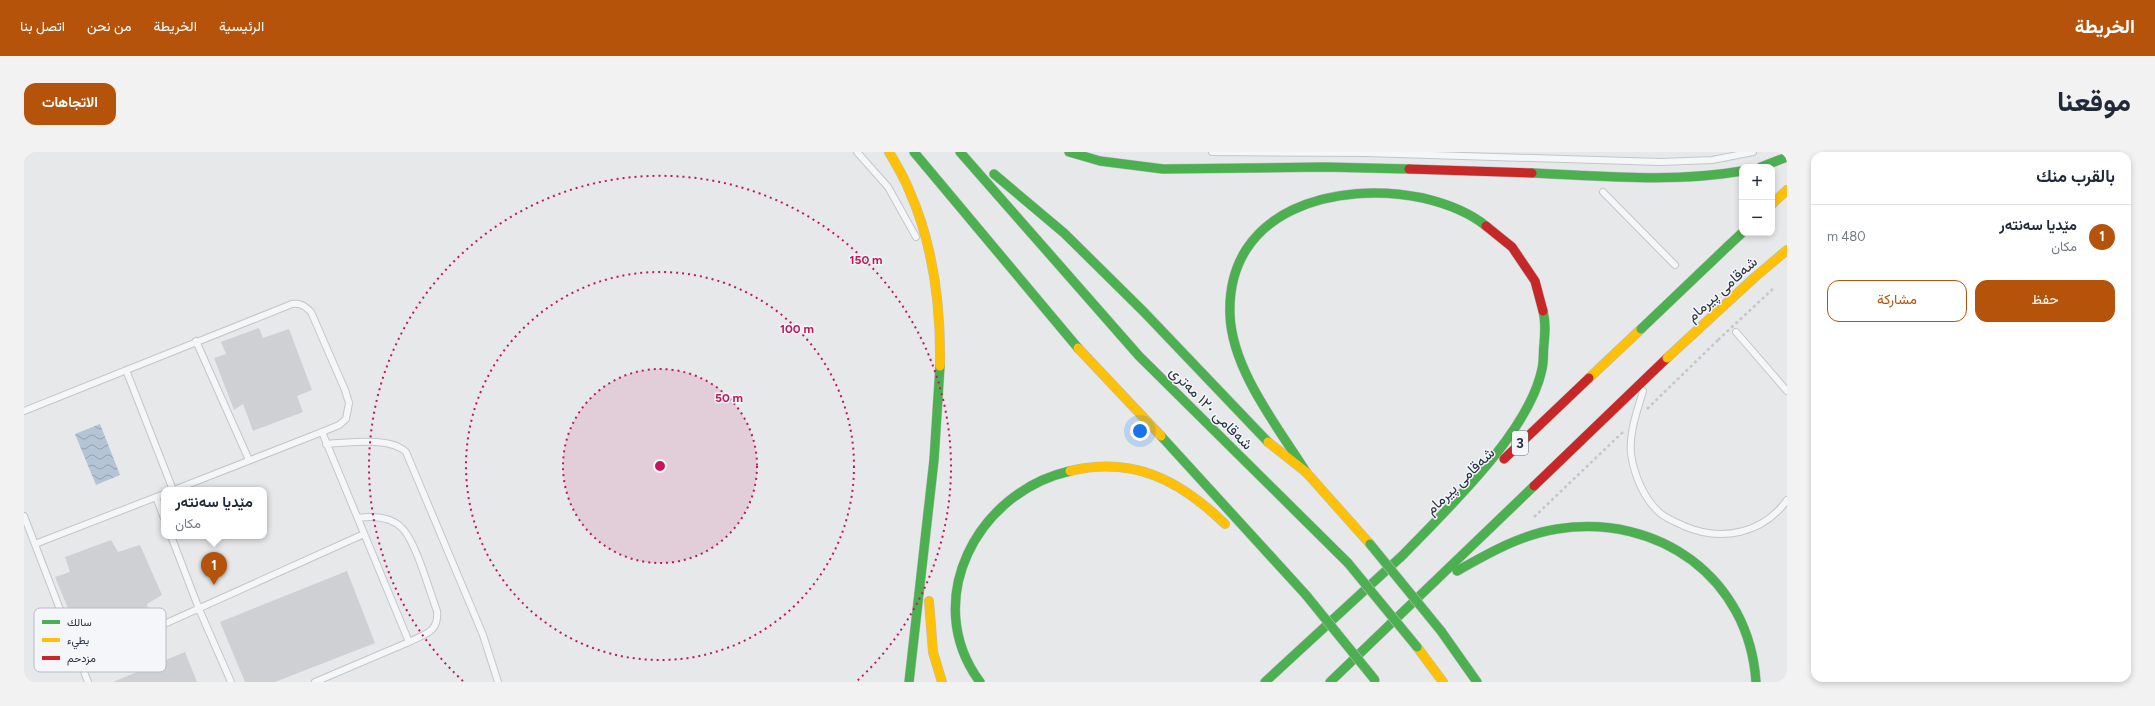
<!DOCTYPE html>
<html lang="ar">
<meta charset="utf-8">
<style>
:root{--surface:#fff;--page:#f2f2f3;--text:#1f2937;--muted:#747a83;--line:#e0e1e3;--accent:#b45309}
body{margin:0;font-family:Figtree,Vazirmatn,sans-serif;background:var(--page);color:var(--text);direction:rtl}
.controls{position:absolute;right:12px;top:12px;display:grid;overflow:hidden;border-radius:8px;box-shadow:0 2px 6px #0003}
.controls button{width:36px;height:36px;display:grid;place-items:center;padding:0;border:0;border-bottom:1px solid var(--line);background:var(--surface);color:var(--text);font:20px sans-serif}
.you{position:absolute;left:1116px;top:279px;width:14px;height:14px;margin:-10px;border:3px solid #fff;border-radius:50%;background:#1a73e8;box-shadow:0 0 0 6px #1a73e833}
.badge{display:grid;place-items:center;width:26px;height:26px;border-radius:50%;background:var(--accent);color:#fff;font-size:13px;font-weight:700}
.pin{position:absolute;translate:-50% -33px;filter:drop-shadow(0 1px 2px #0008)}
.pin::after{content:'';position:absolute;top:21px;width:14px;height:12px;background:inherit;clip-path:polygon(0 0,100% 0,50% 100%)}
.popup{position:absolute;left:137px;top:335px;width:106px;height:52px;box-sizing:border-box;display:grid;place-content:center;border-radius:8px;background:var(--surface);filter:drop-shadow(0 1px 3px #0005);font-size:13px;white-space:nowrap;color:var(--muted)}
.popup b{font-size:15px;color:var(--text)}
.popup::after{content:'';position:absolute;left:50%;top:100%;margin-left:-8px;border:8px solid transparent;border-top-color:var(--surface)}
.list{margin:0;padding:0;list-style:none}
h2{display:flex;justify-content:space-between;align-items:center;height:52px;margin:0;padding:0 16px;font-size:17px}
h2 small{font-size:13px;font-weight:400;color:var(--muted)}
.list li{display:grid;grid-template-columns:26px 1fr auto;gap:12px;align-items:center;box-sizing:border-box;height:64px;padding:0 16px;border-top:1px solid var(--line)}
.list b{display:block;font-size:15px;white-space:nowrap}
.list p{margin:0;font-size:13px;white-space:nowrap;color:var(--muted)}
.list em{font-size:13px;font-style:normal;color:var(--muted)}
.actions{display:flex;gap:8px;padding:12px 16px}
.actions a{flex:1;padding:9px 0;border:1px solid var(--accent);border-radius:12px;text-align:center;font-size:14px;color:var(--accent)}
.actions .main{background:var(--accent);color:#fff}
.map{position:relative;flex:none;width:1763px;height:530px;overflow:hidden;direction:ltr;border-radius:12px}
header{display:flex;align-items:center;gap:24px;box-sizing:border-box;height:56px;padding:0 20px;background:var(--accent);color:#fff}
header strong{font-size:19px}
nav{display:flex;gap:22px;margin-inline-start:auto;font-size:14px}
.intro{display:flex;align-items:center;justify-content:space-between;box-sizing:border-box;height:96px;padding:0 24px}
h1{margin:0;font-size:28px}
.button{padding:10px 18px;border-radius:12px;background:var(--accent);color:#fff;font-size:14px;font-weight:700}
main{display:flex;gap:24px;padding:0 24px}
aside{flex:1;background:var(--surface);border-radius:12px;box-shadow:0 2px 6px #0003}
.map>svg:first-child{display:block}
</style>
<header>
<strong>الخريطة</strong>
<nav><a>الرئيسية</a><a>الخريطة</a><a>من نحن</a><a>اتصل بنا</a></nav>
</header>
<div class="intro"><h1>موقعنا</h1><a class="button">الاتجاهات</a></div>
<main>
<aside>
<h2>بالقرب منك<small></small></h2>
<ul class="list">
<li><span class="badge">1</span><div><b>مێدیا سەنتەر</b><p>مكان</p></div><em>480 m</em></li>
</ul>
<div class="actions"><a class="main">حفظ</a><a>مشاركة</a></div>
</aside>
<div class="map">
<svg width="1763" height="530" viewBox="0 0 1763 530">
<defs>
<pattern id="water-waves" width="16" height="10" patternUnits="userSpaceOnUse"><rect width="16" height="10" fill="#b4c4d5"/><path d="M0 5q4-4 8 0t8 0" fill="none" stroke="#93a0af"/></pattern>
</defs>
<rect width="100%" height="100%" fill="#e6e8ea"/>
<!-- water -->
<path fill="url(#water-waves)" d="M76,272L96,323L72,333L51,282Z"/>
<!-- building -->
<path fill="#ced0d3" d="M235,176L239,186L265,177L288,238L273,244L279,260L229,279L219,252L210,258L190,206L202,202L197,190Z
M87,388L94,400L116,393L138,443L123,452L127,468L75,489L70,479L56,485L31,425L46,420L41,405Z
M323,419L351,491L251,530H221L196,470Z
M161,500L173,530H89Z"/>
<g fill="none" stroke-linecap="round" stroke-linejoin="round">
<!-- lane casing -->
<g stroke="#c4c6c8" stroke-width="8">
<path id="lane" d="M833,0L864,35L892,85
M1188,0L1342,1L1637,10L1688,8L1729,0
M1579,40L1651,113
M1712,180L1763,239
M172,189L225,308
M102,218L149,338
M1619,239C1613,260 1605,280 1607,302C1610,323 1620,347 1636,361C1643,367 1652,370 1660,374C1697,390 1739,382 1763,348
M0,259L268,152C277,151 281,154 287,160L321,238L325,251L322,267L315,273L298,280L150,338
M302,292C324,291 366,284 382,300L459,483L474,530
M132,345L140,366
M0,364L64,530
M334,366C348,364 366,364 378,376C392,390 405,438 413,459C415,480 401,482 385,490
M147,384L175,457L207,530
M11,392L140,342
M56,510L340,382
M291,530L385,490L298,280"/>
</g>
<!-- fast casing -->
<g stroke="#b8bbbf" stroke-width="10">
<path id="fast" d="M890,0L1054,196
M936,0L1115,204L1324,411
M1045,0L1076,9L1139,17L1301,15L1385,17
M1737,15L1763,5
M1508,21C1578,24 1649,31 1718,19
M970,22L1040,81L1119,159L1244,290
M1704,94L1718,81
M1137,284L1282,443
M1282,320C1254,275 1208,218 1206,163C1202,56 1314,28 1399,46C1420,51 1445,60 1462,74
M1376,406C1421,359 1505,281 1518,217C1520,209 1519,200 1520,192C1521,181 1522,171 1519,159
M1433,419C1465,401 1496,383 1533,377C1635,361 1725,426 1732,530
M1417,479L1453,530
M885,530L910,308L916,214
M956,530C896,449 953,340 1046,319
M1241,530L1380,402
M1306,530L1510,334"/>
</g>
<!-- slow casing -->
<g stroke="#b8bbbf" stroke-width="10">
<path id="slow" d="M865,0C872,12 880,25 885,38C910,94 917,153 916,214
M1748,52L1763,38
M1731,125L1763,98
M1054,196L1137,284
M1565,226L1617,177
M1244,290L1282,320L1346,392
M1046,319C1109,304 1156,328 1201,372
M905,449L909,500L918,530
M1393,495L1419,530"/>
</g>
<!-- jam casing -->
<g stroke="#b8bbbf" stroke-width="10">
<path id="jam" d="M1385,17L1508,21
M1462,74L1488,95L1511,129L1519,159
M1480,307L1565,226
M1510,334L1643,206"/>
</g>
<!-- path -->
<path stroke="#c5c6ca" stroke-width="2.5" stroke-dasharray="3 3" stroke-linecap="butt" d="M1623,257L1694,188
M1510,365L1599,280"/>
<!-- lane -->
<use href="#lane" stroke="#f5f6f7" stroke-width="6"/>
<!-- fast -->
<use href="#fast" stroke="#4caf50" stroke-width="9"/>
<!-- slow -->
<use href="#slow" stroke="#ffc107" stroke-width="9"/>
<!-- jam -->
<use href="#jam" stroke="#c62828" stroke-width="9"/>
<!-- fast-bridge casing -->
<g stroke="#b8bbbf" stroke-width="10" stroke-linecap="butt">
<path id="fast-bridge" d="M1617,177L1704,94
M1346,392L1417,479
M1324,411L1393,495
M1282,443L1351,528"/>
</g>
<!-- slow-bridge casing -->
<g stroke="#b8bbbf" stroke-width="10" stroke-linecap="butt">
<path id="slow-bridge" d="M1643,206L1731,125"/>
</g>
<!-- path-bridge -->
<path stroke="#c5c6ca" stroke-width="2.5" stroke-dasharray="3 3" stroke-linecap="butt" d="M1694,188L1751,135"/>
<!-- fast-bridge -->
<use href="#fast-bridge" stroke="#4caf50" stroke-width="9"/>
<!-- slow-bridge -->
<use href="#slow-bridge" stroke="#ffc107" stroke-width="9"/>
</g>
<!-- distance rings -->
<circle cx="636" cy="314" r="97" fill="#c2185b" fill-opacity=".12"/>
<g fill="none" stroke="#c2185b" stroke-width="2" stroke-dasharray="2 4">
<circle cx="636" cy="314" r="97"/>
<circle cx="636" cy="314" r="194"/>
<path d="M439 529A291 291 0 1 1 833 529"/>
</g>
<g text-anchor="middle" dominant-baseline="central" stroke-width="3" stroke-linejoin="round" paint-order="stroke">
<!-- shield labels -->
<rect fill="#f4f6f9" stroke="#676e7b" stroke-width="1" x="1488" y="279" width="16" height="24" rx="3"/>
<g font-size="14" font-weight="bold" fill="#2b3445">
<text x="1496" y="291">3</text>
</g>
<!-- street labels -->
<g font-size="15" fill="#2b3445" stroke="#f4f6f9">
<text transform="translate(1698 137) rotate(-42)">شەقامی پیرمام</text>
<text transform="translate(1187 256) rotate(45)">شەقامی ١٢٠ مەتری</text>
<text transform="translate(1436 329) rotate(-44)">شەقامی پیرمام</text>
</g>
</g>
<!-- legend -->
<rect x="10" y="456" width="132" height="64" rx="6" fill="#f4f6f9" stroke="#b8bcc3" stroke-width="1"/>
<rect x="18" y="468" width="18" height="4" fill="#4caf50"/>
<rect x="18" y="486" width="18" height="4" fill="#ffc107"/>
<rect x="18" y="504" width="18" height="4" fill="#c62828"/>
<g font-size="11" fill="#2b3445">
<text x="43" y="474">سالك</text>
<text x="43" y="492">بطيء</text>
<text x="43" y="510">مزدحم</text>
</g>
<circle cx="636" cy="314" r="6" fill="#c2185b" stroke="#f4f6f9" stroke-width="2"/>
<g font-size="12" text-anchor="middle" font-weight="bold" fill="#c2185b" stroke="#f4f6f9" stroke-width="3" stroke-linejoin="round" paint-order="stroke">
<text x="842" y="112">150 m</text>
<text x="773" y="181">100 m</text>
<text x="705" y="250">50 m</text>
</g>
</svg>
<div class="controls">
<button>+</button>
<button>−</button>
</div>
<div class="you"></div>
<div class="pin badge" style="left:190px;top:433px">1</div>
<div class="popup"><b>مێدیا سەنتەر</b>مكان</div>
</div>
</main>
